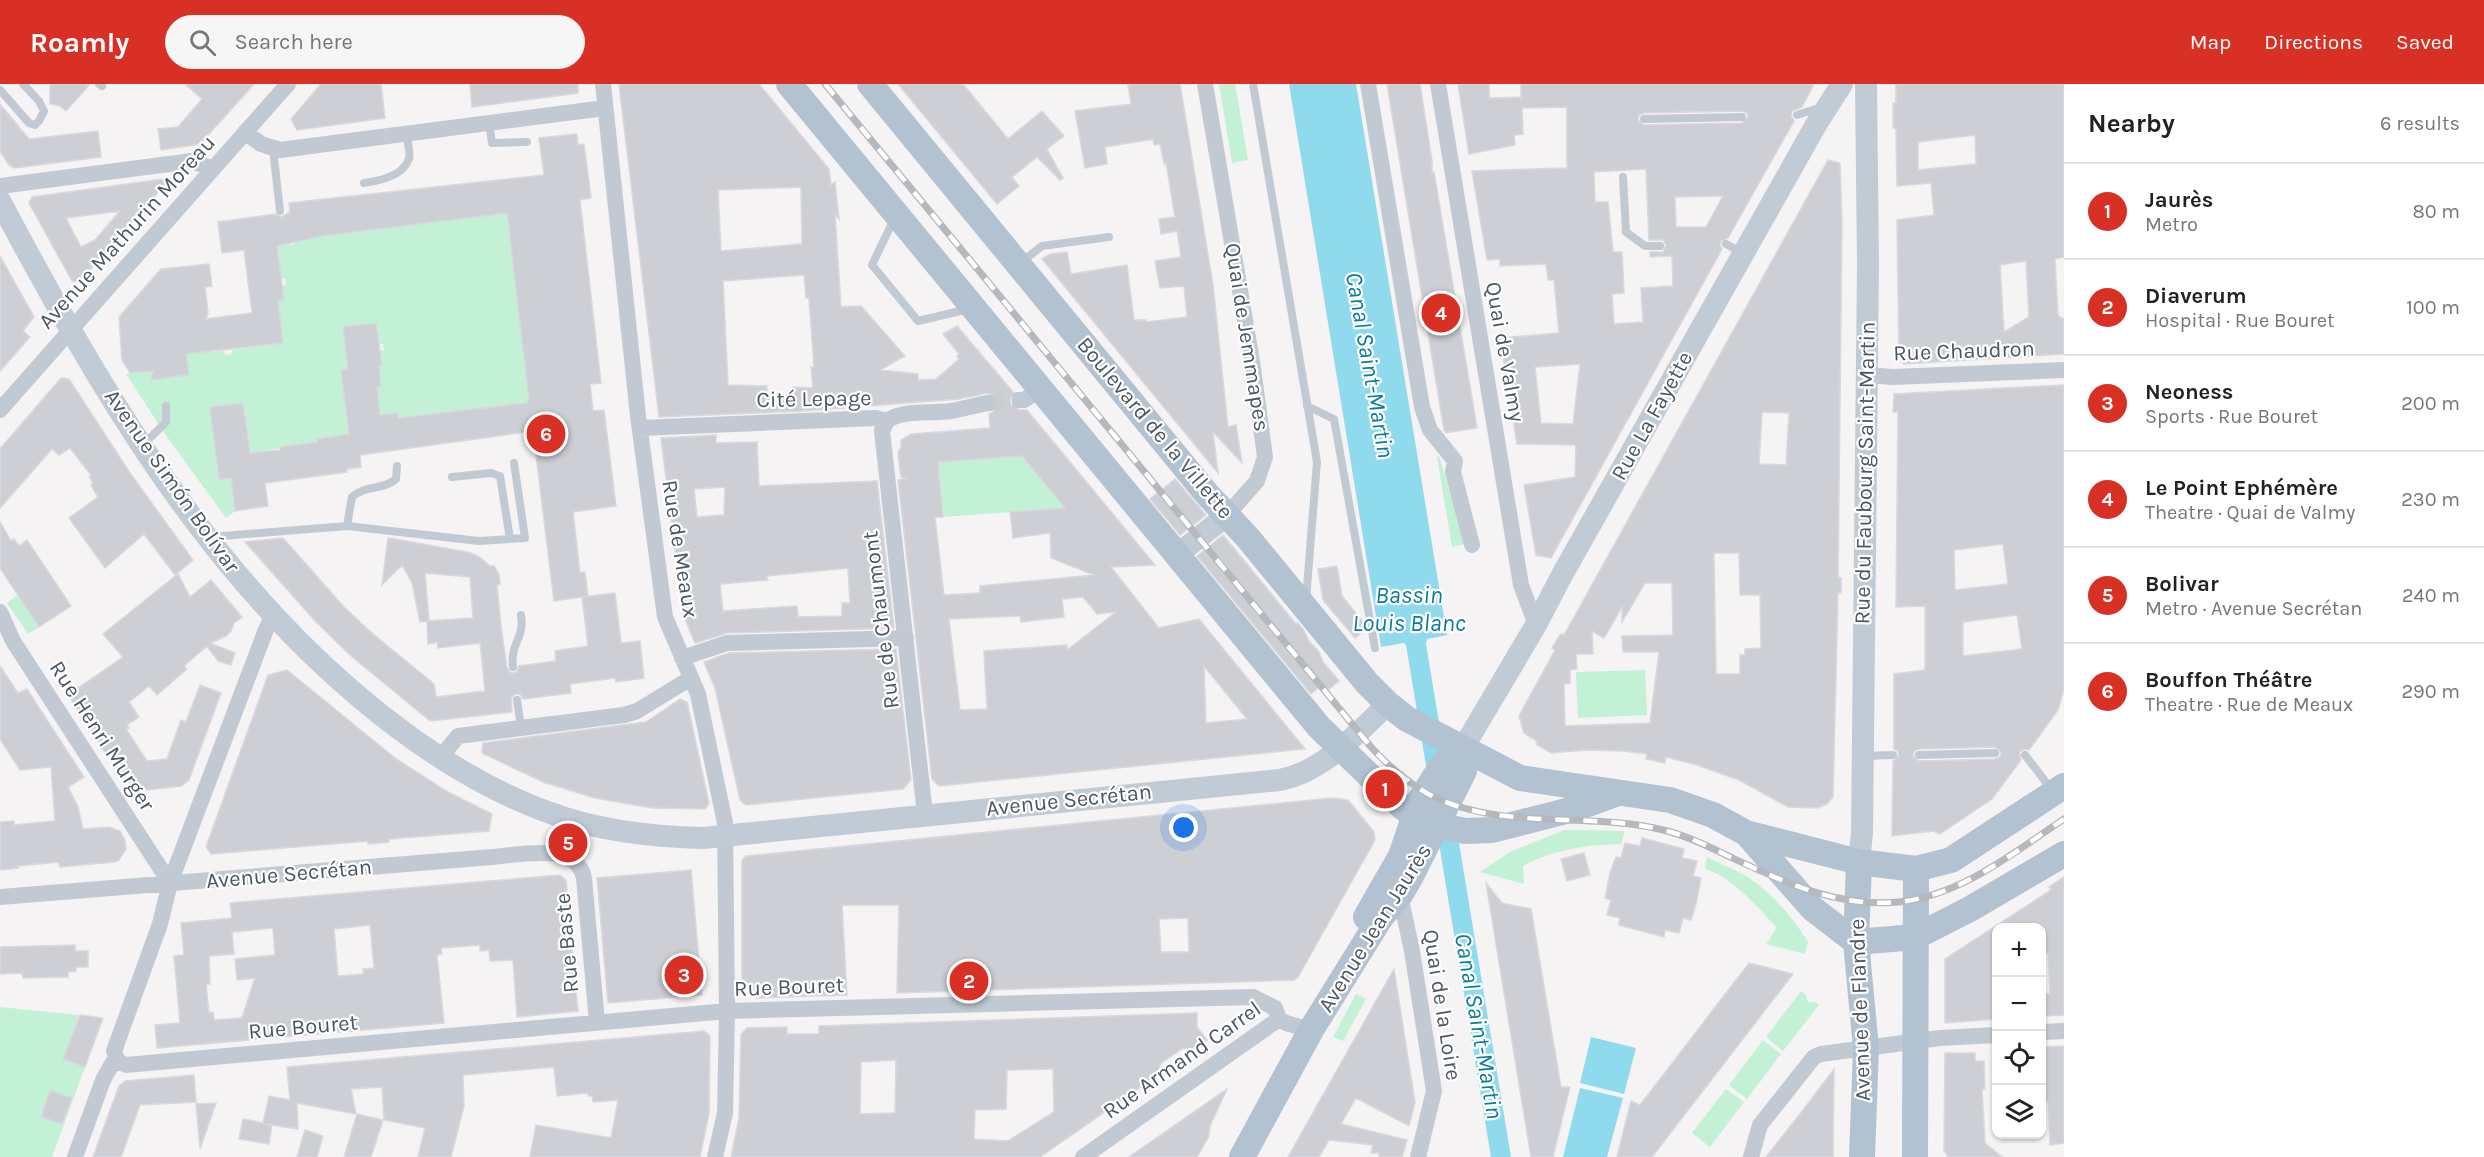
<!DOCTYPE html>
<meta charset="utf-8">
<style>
:root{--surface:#fff;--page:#f6f6f6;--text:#222;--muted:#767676;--line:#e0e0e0;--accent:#d93025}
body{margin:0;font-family:Karla,sans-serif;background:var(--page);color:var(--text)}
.controls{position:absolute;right:18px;bottom:18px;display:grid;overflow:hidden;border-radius:12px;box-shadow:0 2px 4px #0004}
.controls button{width:54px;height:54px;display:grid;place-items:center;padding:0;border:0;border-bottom:2px solid var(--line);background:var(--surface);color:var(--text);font:30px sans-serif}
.you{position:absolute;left:1184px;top:744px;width:21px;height:21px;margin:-15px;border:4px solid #fff;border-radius:50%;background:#1a73e8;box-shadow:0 0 0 9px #1a73e833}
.badge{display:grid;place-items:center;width:39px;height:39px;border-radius:50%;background:var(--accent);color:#fff;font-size:20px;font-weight:700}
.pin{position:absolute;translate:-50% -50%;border:3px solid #fff;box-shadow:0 2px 6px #0006}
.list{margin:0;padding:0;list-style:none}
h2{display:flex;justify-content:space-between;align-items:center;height:78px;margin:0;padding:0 24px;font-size:26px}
h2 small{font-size:20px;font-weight:400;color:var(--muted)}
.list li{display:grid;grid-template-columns:39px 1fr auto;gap:18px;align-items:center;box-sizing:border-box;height:96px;padding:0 24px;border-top:2px solid var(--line)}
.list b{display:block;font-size:22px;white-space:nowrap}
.list p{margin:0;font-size:20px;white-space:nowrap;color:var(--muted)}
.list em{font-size:20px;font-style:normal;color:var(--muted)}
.icon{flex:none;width:33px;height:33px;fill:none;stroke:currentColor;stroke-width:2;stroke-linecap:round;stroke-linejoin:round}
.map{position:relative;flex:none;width:2064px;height:1073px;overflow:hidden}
header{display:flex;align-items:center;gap:36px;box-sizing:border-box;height:84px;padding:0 30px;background:var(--accent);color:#fff}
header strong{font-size:28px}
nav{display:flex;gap:33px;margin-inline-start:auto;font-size:21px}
.search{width:420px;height:54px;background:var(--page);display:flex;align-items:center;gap:15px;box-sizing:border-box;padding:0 21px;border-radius:33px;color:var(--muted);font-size:22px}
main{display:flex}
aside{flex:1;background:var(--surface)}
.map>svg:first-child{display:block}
</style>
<header>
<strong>Roamly</strong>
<div class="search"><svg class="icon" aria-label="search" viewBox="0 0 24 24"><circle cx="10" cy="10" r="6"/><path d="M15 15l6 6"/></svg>Search here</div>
<nav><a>Map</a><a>Directions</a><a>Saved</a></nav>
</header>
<main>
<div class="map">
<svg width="2064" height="1073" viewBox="0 0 2064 1073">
<rect width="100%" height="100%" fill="#f5f3f3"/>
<!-- green -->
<path fill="#c3f1d5" d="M1219,0H1235L1248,76L1232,79Z
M506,127L530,316L526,319L398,334L397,329L380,331L377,303L381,302L375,282L381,281L380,267L384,266L383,260H379L376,239L343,243L348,285L341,286L350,358L317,355V358L250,369L243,319L210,323L219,395L231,394L235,427L226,434L165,350L126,290L153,287L151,296L189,291L183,265L209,261L210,268L224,267L225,271L232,270V266L283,259L278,217L282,202L286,201L285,194H281L277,162L294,160V156L322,152Z
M1022,372L1065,424L943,433L938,378Z
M1439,372L1466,460L1452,463L1437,373Z
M18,511L39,543L28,550L7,519Z
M1645,586L1647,631L1578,634L1576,588Z
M1564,746L1625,747L1621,760C1587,761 1554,765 1523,782L1524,800L1480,788L1510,768Z
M1707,773C1718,779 1731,783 1742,790C1768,804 1793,833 1808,858L1805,870L1766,860L1777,844C1759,824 1731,792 1705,785Z
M1801,907L1806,911L1808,918H1814L1819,921L1783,967L1766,953Z
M1356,910L1366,915L1343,957L1333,953Z
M0,923L79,931L64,974L85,983L52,1073H0Z
M1763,956L1781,970L1747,1015L1729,1001Z
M1726,1005L1744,1018L1710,1063L1692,1049Z"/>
<!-- water -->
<path fill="#90daee" d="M1289,0H1356L1447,551L1427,555L1426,560L1511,1073H1491L1406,561L1404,559L1381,563Z
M1591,953L1636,964L1624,1010L1580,999Z
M1580,1004L1623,1014L1607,1073H1563Z"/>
<!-- building -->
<path fill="#cdcfd5" stroke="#d7d9de" stroke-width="1.5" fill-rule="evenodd" d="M50,0H90L66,27L60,22L50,20Z
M185,0H254L200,60L161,66L158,45L178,43L202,15Z
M321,0H381L385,34L297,46L291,35Z
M470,0H578V9L472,23Z
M619,0H759L829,85L831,101L835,98L839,135L835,130L841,223L861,222L905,272L880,286L918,290V296L936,295L959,275L957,272L959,270L943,250L957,242L1013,308L1010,315L1011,322L1019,326H1027L1155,481L1111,483L1159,544L1199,535L1305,665L939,702L932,695L898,396L907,394L901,393L898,369L901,363V356L912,350L990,344L989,330L995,327L998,317L996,312L987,309L959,315L803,327L659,333ZM801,103L802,160L721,167L718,106ZM804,191L806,214H809L814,283H811L813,304L793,303V310L767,311V302L728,301L723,197ZM1022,372L1065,424L1010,428L1013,454L1050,449L1051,474L1094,491L980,502V509L944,511L935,433H943L938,378ZM1083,513L1097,530L1116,528L1067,566V561L984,567L987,625L960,626L949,535L1020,532L1021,538L1064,533L1062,515ZM1204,582L1247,635L1206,639Z
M898,0H963L1008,55L1042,27L1064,52L1047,65L1063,94L1060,96L1037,73L1012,93L1019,102L997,120Z
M1128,0H1180L1213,201L1228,343L1236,341L1242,379L1213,348L1218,389L1042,175L1050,170L1067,168L1071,190L1127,181L1134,236H1146V238L1187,233L1184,202L1160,204L1155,177L1181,173L1177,147L1161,150L1159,135L1175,133L1166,79L1164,80L1160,60L1154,61L1153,55L1105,63L1107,80L1085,84L1075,27L1131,20Z
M1387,0H1420L1432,77V88H1434L1477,344L1446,349L1444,346Z
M1458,0H1489V14L1521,13V18V0H1814L1802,23L1792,27L1791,32L1794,37L1728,154L1721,157L1720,161L1722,165L1551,474L1536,471L1524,401L1575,393L1576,361L1517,360L1500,254L1559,249L1554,196H1548L1546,180L1500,182V175L1487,176L1472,87L1567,84V23L1522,24L1523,50L1514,51L1515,61L1469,70ZM1742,27L1747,29L1748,33L1742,39L1644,41L1638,36L1639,31L1644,29ZM1646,85L1649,156H1663L1666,161L1663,168H1650V173L1672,172L1673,202L1641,204L1643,238L1614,240L1612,210L1624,209L1622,168H1613L1608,118H1595L1594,88ZM1723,112L1706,143H1676L1675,113ZM1580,280L1573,340L1541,339L1535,283Z
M1896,0H2064V173L2055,175L2058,232L2064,235V270L1904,280L1899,274L1897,136L1934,131L1931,99L1897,102L1896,44H1893V19H1896ZM1975,51L1976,80L1918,86V58ZM2026,177L2029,233L2004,248L2000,181Z
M0,20L29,55L98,47L101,73L15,84L9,81L0,67Z
M577,50L578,61L584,60L591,114L580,116L601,299L590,300L593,327L604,326L616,422L573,428L580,489L585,488L588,512L554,517L533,347L360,371L361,383L347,385V388L265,399L268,422L235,427L231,394L219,396L210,323L243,319L250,369L280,366V363L317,358V355L349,350L341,286L348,285L343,243L376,239L382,281L379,282L381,303H377L380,331L398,329V334L526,319L529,316L507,129L322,152L277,162L284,216L278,217L283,259L186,270L189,291L151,296L153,287L130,289L122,276L119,233L161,185L209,180L212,202L205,203L208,229L206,235L252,229L244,166L222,169L218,138L275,130L281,133L290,128L289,119L544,91L539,54Z
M1828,76L1840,79L1842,140L1838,493L1841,494V509H1838L1833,713L1827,720L1817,724L1788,723L1739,696L1697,681L1666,673L1665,679L1646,675L1647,670L1623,667L1585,666L1551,669L1536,660L1537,657L1524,649L1519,632L1555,566L1552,564L1558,554L1561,550L1564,551ZM1762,328L1789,329L1786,381L1759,380ZM1714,469H1739L1740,511H1760L1761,564L1745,565V571H1740V590H1716ZM1645,499H1672L1673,551L1622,552L1623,568H1659L1650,639L1565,642L1564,600L1570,599V586L1577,585L1576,570H1593L1592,547L1604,554L1622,523V538Z
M171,94L79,198L72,197L29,119L32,113ZM120,127L95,156L81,163L66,134Z
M0,172L34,233L23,247L30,253L0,287Z
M61,294L69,295L130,389L193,476L175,491L144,450L105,484L69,434L98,413L91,401L93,399L89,393L91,391L70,364L59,371L52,365L0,424V365Z
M2064,301V605L2058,626L2029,666L2024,665L2019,668L2021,676L1992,715L1940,750L1933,747L1892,752L1893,677L1899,671L1898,667L1894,665V590L1925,586V522L1896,523L1898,328H1893L1894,310ZM2003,460L2008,500L1955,506L1954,466ZM2017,531L2022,565L1963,572V538ZM1995,663L2001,668L2000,673L1995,675L1919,677L1913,672L1914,667L1919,665Z
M716,351V359L757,358L759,402L877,397L894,544L727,549L695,559L683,530L661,354ZM725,403L724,431L697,433L694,405ZM848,484L850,519H842V532L798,533L797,522L723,527L720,500L768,496L766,492Z
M1175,395L1206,431L1180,451L1150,415Z
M0,438L11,457L14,455L19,462L27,456L71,522L39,543L0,484Z
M1223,451L1296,540L1298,539L1303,545L1309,557L1319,568L1323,578L1339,597L1327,607L1322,601L1311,610L1197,472Z
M283,454L345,524L373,550L434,600L436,613L485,607L480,559L438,564L437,558L428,560L427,537L420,538L412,499L402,481L382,501L388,454L467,468L478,472L490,482H494L499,490L500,500L497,501L501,542L507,584L511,589L517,588L519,582L556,577L555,567L588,562L582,513L615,509L621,559L640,557L644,594L616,598L615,594L570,600L571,609L523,615L520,610H516L511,614L512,628L430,637L350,571L316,538L245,458ZM425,489L470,493L473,534L427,537H429Z
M1337,482L1342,512L1364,539L1365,546L1355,554L1323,516L1318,485Z
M178,490L190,513L211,496L242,533L234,539L231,547L226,552L210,559L235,569L231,581L218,577L207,562L184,582L187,585L157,611L149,602L129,618L139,633L127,641L129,644L126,645L147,677L167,675L181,636L186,638L200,601L221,609L189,696L181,702L138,707L128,704L68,611L123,573L103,550Z
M896,565L911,696L903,705L746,721L740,716L715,604L704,578L729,569Z
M0,582L18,609L27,605L84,693L68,703L78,723L83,745L109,743L120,747L125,756L126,765L119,776L114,778L60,783L59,778L17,782L18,784L0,786V738L14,737V741L55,737L51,683L20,686L0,655Z
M287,586L395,674L446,707L492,730L489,747L389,755V758L368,760V757L211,770L206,763L268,591Z
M680,615L687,618L709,719L705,725L652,724L595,714L543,698L482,669L483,659L646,638Z
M1332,714L1348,716L1374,748L1375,756L1298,893L1294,896L897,909L899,821H842L847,911L757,914L742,899V776L746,772ZM1188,834L1189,868H1161L1159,835Z
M1642,754L1684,765L1682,774L1697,777L1693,792L1701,794L1696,820L1691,836L1683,834L1679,849L1665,846L1664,853L1619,841L1620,834L1607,831L1611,816L1605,814L1610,789L1616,773L1621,774L1625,759L1640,762Z
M1584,769L1590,791L1567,797L1561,775Z
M691,786L702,911L608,919L597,794Z
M560,791L566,796L578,927L517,933L513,876L490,877L489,866L480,867V861L441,864L442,870L437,871L444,939L157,964L155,941L180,939L174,872L184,871L181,839L232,834L230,819ZM370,841L374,884L363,885L364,890L338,892L334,845ZM273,844L275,871L235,875L237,896L255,894L242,934L214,936L213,928L209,929L206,900H210L209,872L234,870L232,848Z
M2064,793V931L2042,932V910H2050L2048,868L2042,872V843H1996V935L1945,939V875L2051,806L2049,803Z
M1486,799L1502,819L1531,825L1561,1003H1570L1553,1073H1531Z
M75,861V867H88V883H76V887L68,888V893L23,894L22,889L0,890V863Z
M1749,879L1793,890L1652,1073H1617L1631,1017L1640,1021Z
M1394,885L1415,1018L1409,1042L1356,1014L1341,1040L1407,1056L1402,1073H1379V1069H1371L1373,1061L1329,1056L1319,1073H1288Z
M1197,929V943L1207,956L1194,966L1183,964L1160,980L1159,990L1040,1073H731L739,1034L741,950L747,944L787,943V950H819V942ZM896,976L895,1029L860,1030L861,978ZM1053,985L1054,1028L1008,1057L974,1055L975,1026L1006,1025L1007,986Z
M80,931L103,934L85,983L63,975Z
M704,947L710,952L709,1030L700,1073H530L536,1041L611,1054L618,1016L593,1018L592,1012H588V1009L557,1012L554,983L463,991L464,1022L451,1073H418L425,1044L384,1036L382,1003L351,1005L356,1030L297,1019L298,1045L265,1040L272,1041L269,1060L239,1055L243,1035L263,1039L269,1012L290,1016L287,983Z
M2064,962V1059L2050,1061L2048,1017H2042V963Z
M1945,969H1975V977H1984L1985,1005H1982L1985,1059L2002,1073H1947L1946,1068H1944Z
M1834,985L1833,1073H1766L1803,1026Z
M194,991L196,1018L140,1021L121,1073H93L119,1002L125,997Z
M1227,1005L1210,1042L1209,1052L1197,1073H1129Z
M50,1006L72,1014L62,1040L41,1033Z
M216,1019L200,1065L196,1020Z
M357,1030L383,1036L371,1073H344Z
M305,1046L323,1052L317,1073H297Z"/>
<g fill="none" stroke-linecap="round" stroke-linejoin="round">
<!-- street-tunnel -->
<path stroke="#caccce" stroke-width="16" stroke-dasharray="16 8" stroke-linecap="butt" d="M988,319L1020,316"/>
<!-- lane -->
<path stroke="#c1cad2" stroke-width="8" d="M99,0L102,2
M1253,0L1317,378L1306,516
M0,6L29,39L35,41L39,37L44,27L39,17L23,0
M1797,31L1822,23
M1644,35L1742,33
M489,39L492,59L527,58
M273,65L280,127
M1623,93L1626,148L1645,162H1660
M364,99C379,97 403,92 409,75C411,68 407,57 406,50
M894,135L872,181L918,237L969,225
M1726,160L1743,169
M1020,179L1042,162L1109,153
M1307,322L1334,335L1375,564
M144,360L166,338V322
M452,393L491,389L500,392L510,455
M347,442L352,413C365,401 384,406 396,395L397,382
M210,453L347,442L479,457L525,454L514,379
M513,583C510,559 525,554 521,531
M517,616L521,644
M1919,671L1995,669
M2025,671L2052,706
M1864,672L1893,671"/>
<!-- street -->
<path stroke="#c1cad2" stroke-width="16" d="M603,0L638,332L665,533L698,610L725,739L727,927L725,1029L715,1073
M1205,0L1252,277L1265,373L1257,397L1227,431
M1368,0L1422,323L1430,346L1455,377L1453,388L1472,461
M1438,0L1521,501L1536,541
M245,48L261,60L280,66L605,24
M0,102L192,77L213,85
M1865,291L1893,293L2064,286
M1020,316H1024L1039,306
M0,326L288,0
M887,337L882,347L925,730
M640,344L876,334L887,337C903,325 932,330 951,327C963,325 976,321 988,319
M0,528L13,557L170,799
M682,574L727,559L906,554
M440,674L458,652L624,631L637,627L691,594
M1400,811L1412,867L1434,1007L1418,1073
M0,813L492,773C520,771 576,757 584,794L597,938
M1279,935L1286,939L1311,946
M2042,948L2064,947
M116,973L119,978L126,981L727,927L1253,913L1275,924L1279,935
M75,1073L103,996L116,973L114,967L160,840L170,799L265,548L273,531
M1083,1073L1279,935
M1751,1073L1760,1041L1814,973L1821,970L1940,954L1996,951"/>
<!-- secondary -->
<path stroke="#c1cbd6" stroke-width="22" d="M0,117C102,309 214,503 390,638C442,678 502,714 565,734C610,748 656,753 703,754L1280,696C1324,687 1356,650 1388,620
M1177,471L1227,431
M1463,664L1536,541L1562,491L1817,39L1842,0
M1859,778L1862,749L1868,181L1866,0"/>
<!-- primary -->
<path stroke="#b3c2d1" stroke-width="26" d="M789,0L1319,643L1400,721L1414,732L1437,741L1465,747L1492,746L1574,725L1618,709
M870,0L1207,410L1248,454L1367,599L1388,620L1407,635L1520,694L1670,716L1713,731L1746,749L1859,778L1916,785L1951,776L2064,702
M1746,749L1813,825L1856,858
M1859,778L1856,858L1866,964L1862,1073
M1366,833L1401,772L1420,716L1443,680L1463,664
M1856,858L1915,853L1970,825L2064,770
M1242,1073L1311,946L1381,833L1400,811L1411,792L1464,687L1463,664
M1915,1073L1916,785"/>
<!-- rail casing -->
<g stroke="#b5b8bd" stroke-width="7">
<path id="rail" d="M825,0L1371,663C1393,687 1419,709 1451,720C1519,744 1594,729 1663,746C1685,751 1706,761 1726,771C1782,797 1836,824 1899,818C1962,811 2013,769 2064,735"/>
</g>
<!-- rail -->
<use href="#rail" stroke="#fff" stroke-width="4.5" stroke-dasharray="14" stroke-linecap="butt"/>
</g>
<g text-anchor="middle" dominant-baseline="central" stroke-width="4.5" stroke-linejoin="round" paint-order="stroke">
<!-- street labels -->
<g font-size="22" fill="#4a5661" stroke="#fff">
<text transform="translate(127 148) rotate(-48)">Avenue Mathurin Moreau</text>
<text transform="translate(1247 253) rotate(81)">Quai de Jemmapes</text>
<text transform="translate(1964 267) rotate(-2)">Rue Chaudron</text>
<text transform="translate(1505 268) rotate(80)">Quai de Valmy</text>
<text transform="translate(814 315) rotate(-1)">Cité Lepage</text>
<text transform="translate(1652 332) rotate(-61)">Rue La Fayette</text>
<text transform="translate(1155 344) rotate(50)">Boulevard de la Villette</text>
<text transform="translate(1865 389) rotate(-89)">Rue du Faubourg Saint-Martin</text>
<text transform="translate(172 397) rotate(55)">Avenue Simón Bolívar</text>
<text transform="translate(680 465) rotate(81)">Rue de Meaux</text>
<text transform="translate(881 536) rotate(-97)">Rue de Chaumont</text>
<text transform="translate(102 652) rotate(57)">Rue Henri Murger</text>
<text transform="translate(1069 716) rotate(-6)">Avenue Secrétan</text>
<text transform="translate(289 790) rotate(-5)">Avenue Secrétan</text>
<text transform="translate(1375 844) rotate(-58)">Avenue Jean Jaurès</text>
<text transform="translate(567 859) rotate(-95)">Rue Baste</text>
<text transform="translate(789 903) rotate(-2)">Rue Bouret</text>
<text transform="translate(1442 921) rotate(81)">Quai de la Loire</text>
<text transform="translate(1860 926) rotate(-92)">Avenue de Flandre</text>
<text transform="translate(303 943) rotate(-5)">Rue Bouret</text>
<text transform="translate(1182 976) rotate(-35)">Rue Armand Carrel</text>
</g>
<!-- water labels -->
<g font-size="24" font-style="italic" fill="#0c7c9b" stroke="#fff">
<text transform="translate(1370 281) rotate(80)">Canal Saint-Martin</text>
<text x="1409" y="511">Bassin<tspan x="1409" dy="28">Louis Blanc</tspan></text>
<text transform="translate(1479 942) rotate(80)">Canal Saint-Martin</text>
</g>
</g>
</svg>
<div class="controls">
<button>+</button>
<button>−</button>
<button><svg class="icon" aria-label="locate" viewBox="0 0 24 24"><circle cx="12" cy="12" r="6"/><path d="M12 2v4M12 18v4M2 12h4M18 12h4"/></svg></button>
<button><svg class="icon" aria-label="layers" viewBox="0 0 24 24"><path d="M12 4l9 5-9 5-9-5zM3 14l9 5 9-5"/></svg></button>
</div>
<div class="you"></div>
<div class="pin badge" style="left:1385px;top:705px">1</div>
<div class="pin badge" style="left:969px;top:897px">2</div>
<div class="pin badge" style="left:684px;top:891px">3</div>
<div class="pin badge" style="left:1441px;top:229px">4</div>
<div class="pin badge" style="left:568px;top:759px">5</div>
<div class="pin badge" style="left:546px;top:350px">6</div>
</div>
<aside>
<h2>Nearby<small>6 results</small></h2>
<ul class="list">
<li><span class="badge">1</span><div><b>Jaurès</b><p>Metro</p></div><em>80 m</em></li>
<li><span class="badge">2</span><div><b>Diaverum</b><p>Hospital · Rue Bouret</p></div><em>100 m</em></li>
<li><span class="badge">3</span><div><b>Neoness</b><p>Sports · Rue Bouret</p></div><em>200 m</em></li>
<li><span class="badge">4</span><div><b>Le Point Ephémère</b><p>Theatre · Quai de Valmy</p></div><em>230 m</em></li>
<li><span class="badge">5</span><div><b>Bolivar</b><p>Metro · Avenue Secrétan</p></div><em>240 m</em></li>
<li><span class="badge">6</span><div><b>Bouffon Théâtre</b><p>Theatre · Rue de Meaux</p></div><em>290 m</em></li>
</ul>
</aside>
</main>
